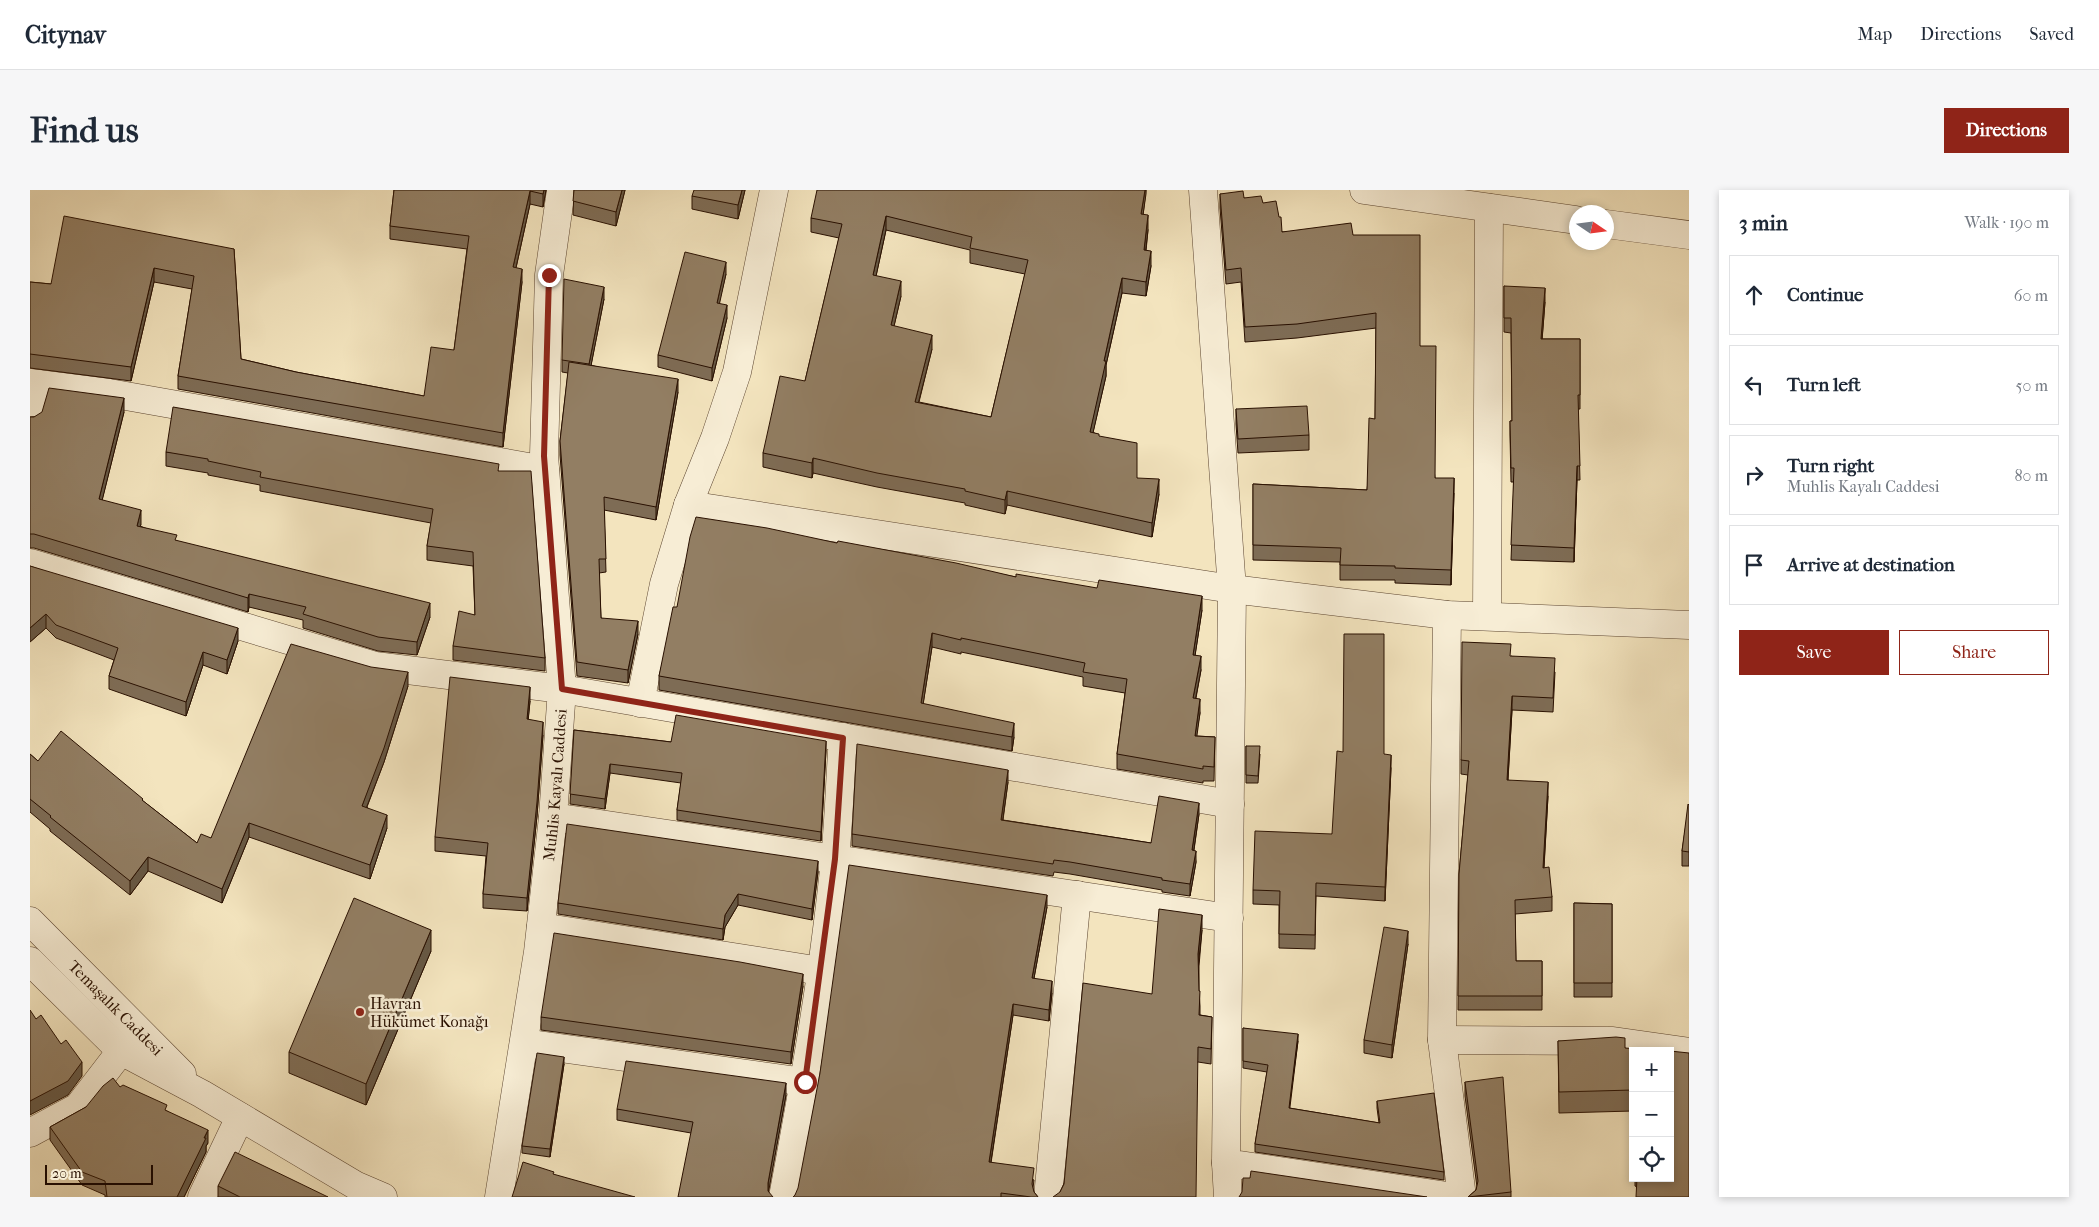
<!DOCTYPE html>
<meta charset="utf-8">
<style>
:root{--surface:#fff;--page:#f6f6f7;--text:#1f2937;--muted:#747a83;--line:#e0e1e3;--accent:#8f2418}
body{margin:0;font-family:"IM FELL French Canon",serif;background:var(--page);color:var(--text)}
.controls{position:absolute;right:15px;bottom:15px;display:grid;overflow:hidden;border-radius:0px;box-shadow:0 2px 8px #0003}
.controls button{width:45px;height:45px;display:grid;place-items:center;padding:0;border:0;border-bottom:1px solid var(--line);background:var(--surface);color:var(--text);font:25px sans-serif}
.compass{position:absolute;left:1539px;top:15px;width:45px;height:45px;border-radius:50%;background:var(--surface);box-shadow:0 2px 8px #0003;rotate:103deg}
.scale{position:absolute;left:15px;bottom:12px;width:108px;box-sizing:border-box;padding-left:5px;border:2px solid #291001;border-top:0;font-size:14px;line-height:18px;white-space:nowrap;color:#291001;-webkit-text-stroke:4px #f7edd5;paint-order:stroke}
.stop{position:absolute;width:15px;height:15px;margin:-11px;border:4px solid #8f2418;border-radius:50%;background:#fff}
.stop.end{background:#8f2418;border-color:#fff;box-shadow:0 1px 5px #0008}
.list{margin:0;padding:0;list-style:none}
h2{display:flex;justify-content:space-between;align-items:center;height:65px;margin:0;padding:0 20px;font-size:21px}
h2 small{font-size:16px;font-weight:400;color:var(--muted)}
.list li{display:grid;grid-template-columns:32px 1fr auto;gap:15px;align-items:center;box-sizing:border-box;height:80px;margin:0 10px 10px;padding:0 10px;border:1px solid var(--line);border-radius:0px}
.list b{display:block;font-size:19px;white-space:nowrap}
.list p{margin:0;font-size:16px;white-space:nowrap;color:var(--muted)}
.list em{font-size:16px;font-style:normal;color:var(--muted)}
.actions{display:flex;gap:10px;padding:15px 20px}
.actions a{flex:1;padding:11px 0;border:1px solid var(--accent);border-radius:0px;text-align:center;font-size:18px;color:var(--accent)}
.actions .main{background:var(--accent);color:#fff}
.icon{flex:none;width:28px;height:28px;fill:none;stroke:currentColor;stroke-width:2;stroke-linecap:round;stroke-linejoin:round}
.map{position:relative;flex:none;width:1659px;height:1007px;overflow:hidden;border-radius:0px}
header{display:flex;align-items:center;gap:30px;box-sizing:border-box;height:70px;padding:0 25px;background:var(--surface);border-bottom:1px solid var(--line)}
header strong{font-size:24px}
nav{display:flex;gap:28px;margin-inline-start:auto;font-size:18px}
.intro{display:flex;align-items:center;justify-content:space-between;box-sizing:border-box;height:120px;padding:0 30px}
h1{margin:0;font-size:35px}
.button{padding:12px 22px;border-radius:0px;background:var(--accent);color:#fff;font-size:18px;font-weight:700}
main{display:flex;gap:30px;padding:0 30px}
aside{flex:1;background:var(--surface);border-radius:0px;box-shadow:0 2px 8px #0003}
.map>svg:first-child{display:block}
</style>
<header>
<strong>Citynav</strong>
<nav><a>Map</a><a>Directions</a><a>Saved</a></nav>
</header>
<div class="intro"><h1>Find us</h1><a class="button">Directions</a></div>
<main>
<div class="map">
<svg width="1659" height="1007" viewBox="0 0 1659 1007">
<rect width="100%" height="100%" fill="#f3e4be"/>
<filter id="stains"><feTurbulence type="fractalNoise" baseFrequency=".004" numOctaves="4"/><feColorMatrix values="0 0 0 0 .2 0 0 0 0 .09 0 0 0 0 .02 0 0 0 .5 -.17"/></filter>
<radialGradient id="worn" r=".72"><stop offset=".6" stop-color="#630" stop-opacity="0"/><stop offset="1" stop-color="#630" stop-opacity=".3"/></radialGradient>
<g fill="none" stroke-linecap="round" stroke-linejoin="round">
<!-- minor casing -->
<g stroke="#5c4530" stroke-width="29">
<g id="minor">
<path d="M1173,0L1202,399L1196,973L1424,1007"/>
<path d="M1334,0L1546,30"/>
<path d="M1576,34L1659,45"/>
<path d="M0,193L79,203L515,280"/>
<path d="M0,226L7,194"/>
<path d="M658,315L1202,399L1417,425L1659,435"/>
<path d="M0,373L345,476L532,499L1200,614"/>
<path d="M1417,425L1412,850L1432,1007"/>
<path d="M1457,426L1459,18"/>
<path d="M610,513L634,394L658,315L685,248L707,182L744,0"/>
<path d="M523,627L1199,728"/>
<path id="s1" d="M0,731L152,884"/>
<path d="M511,737L791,781"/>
<path d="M0,771L91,861L172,904L325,995L353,1007"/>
<path d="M1412,850L1583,851L1659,862"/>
<path d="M494,853L775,892"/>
<path d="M0,943L48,917L91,861"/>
<path d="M1196,973L1198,1007"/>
<path d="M172,1007L210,927"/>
<path id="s2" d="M469,1007L508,762L523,627L532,499L514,265L519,85L531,0"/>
<path d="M753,1007C774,895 794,782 805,669C809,629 810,588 813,547"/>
<path d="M1018,1007L1047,705"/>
</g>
</g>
<!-- minor -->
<use href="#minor" stroke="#f7edd5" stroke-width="28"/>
</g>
<!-- wall -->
<path fill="#7e6c55" stroke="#291001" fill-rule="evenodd" d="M364,0H516L513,17L500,14L486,78L492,92L473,257L148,199V186L162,99L124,92L101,191L0,178V92L21,94L204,59L211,169L266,182L394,206L424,160L437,59L360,49V36Z
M544,0H595L586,36L543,25Z
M715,0L708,29L662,19V6Z
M1116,0L1113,25L1118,40L1116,61L1121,76L1116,106L1092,103L1076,175V186L1063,242L1069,246L1107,288L1129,304L1122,347L977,315L975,324L935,315V313L847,297L783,283L782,288L733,277V263L775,191L809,48L781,42V28ZM856,40L940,60V73L995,84L961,227L889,212L902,159L864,136L871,106L846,86Z
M1190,4L1214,8L1233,13L1252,42L1323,45L1390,156L1405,288L1424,303L1421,395L1365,393V390H1310V372L1223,370V294L1337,300L1345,229L1346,138L1267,148L1215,152L1211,92L1196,94L1190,18Z
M696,84L689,113L697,128L682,191L628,177V165Z
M1474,96L1515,112L1512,149H1550V219H1548L1550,290H1547L1544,372L1481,370L1484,292H1481L1480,245V231H1482L1481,143L1474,142Z
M574,109L561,175L648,202L626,330L574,320L576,382L569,383L571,428L608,444L598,493L547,486L530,265V251L538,183L532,182V170Z
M1206,219L1279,245V260L1208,263L1206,234Z
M94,222L72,310L111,334L110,336L147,351L400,427L387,465L348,461L273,438V430L219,417L218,422L4,358H0V227Z
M136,262L469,281L515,468V481L423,470V456L445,425L443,376L397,370V356L401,333L230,301V295L178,285V283L136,276Z
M807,353L986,387L1172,420L1165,465L1171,480L1166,508L1170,523L1166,546L1185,547L1184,591H1173V593L1087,579V564L1095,503L1053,496V487L931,462V464L902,457L893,514L984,547L982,561L629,500V486L647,417Z
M0,376L208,451L197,484L173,475L156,526L79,499V486L84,470L26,448L16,438L0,452Z
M1481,466L1525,482L1523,522L1482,520L1478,590L1518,606L1514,678L1522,707V721L1485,724L1486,771H1512V820H1428L1429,684L1438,585L1431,584V570Z
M378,496L354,572L337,617L357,638L340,689L219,647L192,713L118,681L100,705L20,641V639L0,622V564L8,571L113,611L167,653L181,648Z
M500,511L498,530L513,545L507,626L497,721L453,718V704L456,666L405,661V647Z
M544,540L641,552L796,560L791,651L647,630V620L651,593L580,583L575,619L540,614Z
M1216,556L1230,564L1228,593H1216Z
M1354,564L1361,578L1355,711L1286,706L1285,759L1249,758V715L1223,714V700L1302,644Z
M978,592L973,630L1121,653L1169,624L1164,660L1166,672L1160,706L1132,702V700L1040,684L1024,682L1023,686L822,656V644Z
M1659,615V676H1652V661Z
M788,682L782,730L708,715L695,737L693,750L528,724V713Z
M1544,713L1582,714V807H1544Z
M1017,717L1004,788L1022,803L1019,831L983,825L961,973L1004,990L1003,998L1004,1002L1008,1007H763L765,1005Z
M1172,740L1169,776V801L1170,816V825L1182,827L1181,874L1168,872L1030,1002L1122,804Z
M1378,754L1362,868L1334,863V850Z
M401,761L336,915L259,883V862Z
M773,796L761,874L511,840V827Z
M1213,838L1268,851L1259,918L1349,933L1347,918V911L1414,982V990L1225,962V954L1237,882L1213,878Z
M1528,851L1595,858L1603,861V936V921L1529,923Z
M534,874L520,967L492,963V956Z
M1435,892L1481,1002V1007H1438L1446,1000L1447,997L1435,906Z
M756,905L738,1000L661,943L587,930V919Z
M56,917L137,921L178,953L176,956V962L154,1007H75V1005L52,995L20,950V937Z
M1605,988H1640L1607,997L1605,996Z
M188,996L298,1007H188Z"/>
<!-- shaded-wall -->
<path fill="#665845" stroke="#291001" d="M514,0H516L513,17V4Z
M592,0H595L586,36V22Z
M712,0H715L708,29V15Z
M1115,0H1116V4L1111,39V24Z
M500,1V14L483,91V77Z
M1118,25V40L1114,75V60Z
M856,26V40L843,100V85Z
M1121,61V76L1116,106V92Z
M696,72V84L687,125V113Z
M124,78V92L101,191V177Z
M492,79V92L473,257V243Z
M1092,88V103L1076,175V186L1060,256V242L1074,171Z
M871,91V106L861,149V135Z
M574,97V109L559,186V174Z
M1515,98V112L1511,164V149Z
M697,115V128L682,191V178Z
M902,145V159L885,226V212Z
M648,189V202L626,330V317Z
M94,208V222L69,323V309Z
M783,268V283L782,288V273Z
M1547,276V290L1544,372V358Z
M1424,288V303L1421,395V380Z
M1129,289V304L1122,347V333Z
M977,301V315L975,324V310Z
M111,320V334L107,349V336Z
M219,404V417L218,422V408Z
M1172,406V420L1163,479V465Z
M400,413V427L387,465V452Z
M16,424V438L0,452V438Z
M608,431V444L598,493V480Z
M208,438V451L197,484V470Z
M902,443V457L891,528V513Z
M173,462V475L156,526V512Z
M1171,466V480L1163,522V508Z
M378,482V496L354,572L332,629V616Z
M500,497V511L497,543V529Z
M1482,506V520L1477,604V590Z
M1170,509V523L1165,560V546Z
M513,532V545L507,626L497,721V708Z
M984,533V547L982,561V547Z
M796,551V560L791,651V642Z
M1361,565V578L1355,711V697Z
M580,574V583L575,619V609Z
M978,580V592L971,642V630Z
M1518,592V606L1513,692V678Z
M1169,613V624L1162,672V660Z
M357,625V638L340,689V675Z
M219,633V647L192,713V699Z
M1166,661V672L1160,706V694Z
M118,667V681L100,705V691Z
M788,671V682L782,730V719Z
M708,704V715L695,737L693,750V739L695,725Z
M1017,705V717L1002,799V788Z
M1172,725V740L1168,778V764Z
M401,740V761L336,915V894Z
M1378,741V754L1362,868V855Z
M773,784V796L761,874V862Z
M1022,791V803L1019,831V820Z
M983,814V825L959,984V972Z
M1268,844V851L1259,925V918Z
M534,867V874L520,967V959Z
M52,872V886L38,905L0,925V911Z
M756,893V905L738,1005V993Z
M178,940V953L176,956V962L154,1007H147Z"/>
<!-- building -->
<path fill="#927e63" stroke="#291001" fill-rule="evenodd" d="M364,0H514L513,4L500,1L483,77L492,79L473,243L148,186L164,86L124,78L101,177L0,164V92L21,94L34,26L204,59L211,169L266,182L394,206L401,157L424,160L439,46L360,36Z
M544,0H592L586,22L543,11Z
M664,0H712L708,15L662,6Z
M787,0H1115L1111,24L1118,25L1114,60L1121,61L1116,92L1092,88L1074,171H1076L1060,242L1069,244V246L1107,253V288L1129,289L1122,333L977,301L975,310L935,301V299L847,283L783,268L782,273L733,263L750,186L775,191L812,34L781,28ZM856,26L942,47L940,58L998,70L961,227L885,212L902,145L861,135L871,91L843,85Z
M1213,1L1214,8L1231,6L1233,13L1246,11L1249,27H1251L1252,42L1321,33L1323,45H1390V156H1406L1405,288H1424L1421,380L1365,378V376L1310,375L1311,358L1223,355V294L1337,300L1339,228L1345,229L1346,123L1267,134L1215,137L1211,78L1196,80L1190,4Z
M655,62L696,72L687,113L697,115L682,178L628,165Z
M534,89L574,97L559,174L532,170Z
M1474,96L1515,98L1511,149H1550V205H1548L1550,276H1547L1544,358L1481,355L1484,278H1481L1480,231H1482L1481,128H1474Z
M539,172L648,189L626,317L574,307L576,369H569L571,428L608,431L598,480L547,472L530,251Z
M19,198L94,208L69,309L111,320L107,336L147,345L145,350L400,413L387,452L348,447L273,424L276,417L219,404L218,408L4,344H0V227H4L12,222Z
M1277,216L1279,245L1208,249L1206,219Z
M143,217L469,274L468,281H501L515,468L423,456L429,421L445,425L443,362L397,356L403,319L230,287L231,282L178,271V269L136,262Z
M666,327L737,338L807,353L808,351L926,373L986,387V384L1067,398L1069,390L1172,406L1163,465L1171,466L1163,508L1170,509L1165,546L1185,547L1184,577L1173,576V579L1087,564L1097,489L1053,482L1055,473L931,448V450L902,443L891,513L984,533L982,547L629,486L643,417H647L660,347Z
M0,376L208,438L197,470L173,462L156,512L79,486L88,458L26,435L16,424L0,438Z
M1314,444H1354V564L1361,565L1355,697L1286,693L1285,745L1249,744L1250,701L1223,700L1225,641L1302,644L1307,561L1313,562Z
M1432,452L1481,454L1480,466L1525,468L1523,508L1482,506L1477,590L1518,592L1513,678L1519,677L1522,707L1485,710L1486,771H1512V806H1428L1429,684L1439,571L1431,570Z
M261,454L341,477L378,482L354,558L332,616L357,625L340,675L219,633L192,699L118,667L100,691L20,627L21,626L0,609V564L8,571L31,541L113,609L112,610L167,653L171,644L181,648Z
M420,487L500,497L497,529L513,532L507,612L497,708L453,704L458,653L405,647Z
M646,525L796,551L791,642L647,620L652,583L580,574L575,609L540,604L544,540L641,552Z
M827,554L978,580L971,630L1121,653L1129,606L1169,613L1162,660L1166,661L1160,694L1132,690V688L1040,672L1024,670L1023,674L822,644Z
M1216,556H1230L1228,586L1216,585Z
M1658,614L1659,615V662L1652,661Z
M537,634L788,671L782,719L708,704L695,725L693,739L528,713Z
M819,675L1017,705L1002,788L1022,791L1019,820L983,814L959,972L1004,978L1002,994L1004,1002L1008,1007H1001L971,1003V1007H763L765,1005L768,998L790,883Z
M324,708L401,740L336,894L259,862Z
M1544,713L1582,714V793H1544Z
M1129,719L1172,725L1168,764L1169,801H1170L1169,825L1182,827L1181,859L1168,857L1166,1007H1023L1030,1002L1034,994L1053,793L1122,804Z
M1354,737L1378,741L1362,855L1334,850Z
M524,743L710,772L773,784L761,862L511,827Z
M0,820L6,829L11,825L31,854L36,850L52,872L38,891L0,911Z
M1213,838L1268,844L1259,918L1350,933L1347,911L1404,903L1414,982L1225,954L1238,875L1213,871Z
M1586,847L1595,848V858L1635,861H1603V900L1529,902L1528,851Z
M1640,861L1659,863V1007H1606L1607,988H1640Z
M507,863L534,867L520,959L492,956Z
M596,871L756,893L738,993V1001L743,1007H648L663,932L587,919Z
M1473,887L1481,1002L1438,1007L1446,1000L1448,991L1435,892Z
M83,888L90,897L93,895L137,915L135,920L178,940L174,948H176L147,1007H77L75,991L52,982L20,937L56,917L73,896Z
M205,962L298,1007H210L188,996Z
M493,972L524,982L523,984L605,1007H482Z
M1221,981L1397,1007H1209L1212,1002L1213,988H1220Z"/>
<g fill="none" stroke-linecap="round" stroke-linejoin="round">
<!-- route -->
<path stroke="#8f2418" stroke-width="6" d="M519,85L514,266L532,499L813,548L805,669L775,892"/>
</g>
<!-- markers -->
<circle fill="#8f2418" stroke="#f7edd5" stroke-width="2" cx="330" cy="822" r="5"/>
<g text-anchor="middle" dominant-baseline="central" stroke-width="5" stroke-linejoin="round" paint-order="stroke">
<!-- street labels -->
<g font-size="16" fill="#291001" stroke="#f7edd5">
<text stroke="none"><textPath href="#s2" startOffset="416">Muhlis Kayalı Caddesi</textPath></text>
<text stroke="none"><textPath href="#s1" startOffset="122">Temaşalık Caddesi</textPath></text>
</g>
<!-- poi labels -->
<g font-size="16" fill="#291001" stroke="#f7edd5" text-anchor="start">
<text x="340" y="813">Havran<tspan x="340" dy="18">Hükümet Konağı</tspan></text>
</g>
</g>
<rect width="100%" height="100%" filter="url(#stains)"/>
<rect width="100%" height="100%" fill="url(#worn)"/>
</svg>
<div class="controls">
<button>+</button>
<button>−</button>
<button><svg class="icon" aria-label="locate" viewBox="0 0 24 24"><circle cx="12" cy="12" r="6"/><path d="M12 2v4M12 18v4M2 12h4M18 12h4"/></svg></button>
</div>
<svg class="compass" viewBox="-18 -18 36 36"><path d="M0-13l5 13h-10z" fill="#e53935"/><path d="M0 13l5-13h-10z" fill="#747a83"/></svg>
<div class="scale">20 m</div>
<div class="stop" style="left:775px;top:892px"></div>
<div class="stop end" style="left:519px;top:85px"></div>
</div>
<aside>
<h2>3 min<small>Walk · 190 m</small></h2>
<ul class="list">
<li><svg class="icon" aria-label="ahead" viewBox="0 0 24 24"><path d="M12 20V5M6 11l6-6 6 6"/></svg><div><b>Continue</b></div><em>60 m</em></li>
<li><svg class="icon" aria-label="left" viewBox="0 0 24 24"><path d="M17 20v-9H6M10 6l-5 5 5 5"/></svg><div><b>Turn left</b></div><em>50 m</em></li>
<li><svg class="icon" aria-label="right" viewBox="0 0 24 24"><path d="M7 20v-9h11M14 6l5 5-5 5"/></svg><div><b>Turn right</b><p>Muhlis Kayalı Caddesi</p></div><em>80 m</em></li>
<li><svg class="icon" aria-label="arrive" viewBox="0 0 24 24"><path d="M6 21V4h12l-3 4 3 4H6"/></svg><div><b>Arrive at destination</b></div></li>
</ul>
<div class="actions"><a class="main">Save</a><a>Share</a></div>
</aside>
</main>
